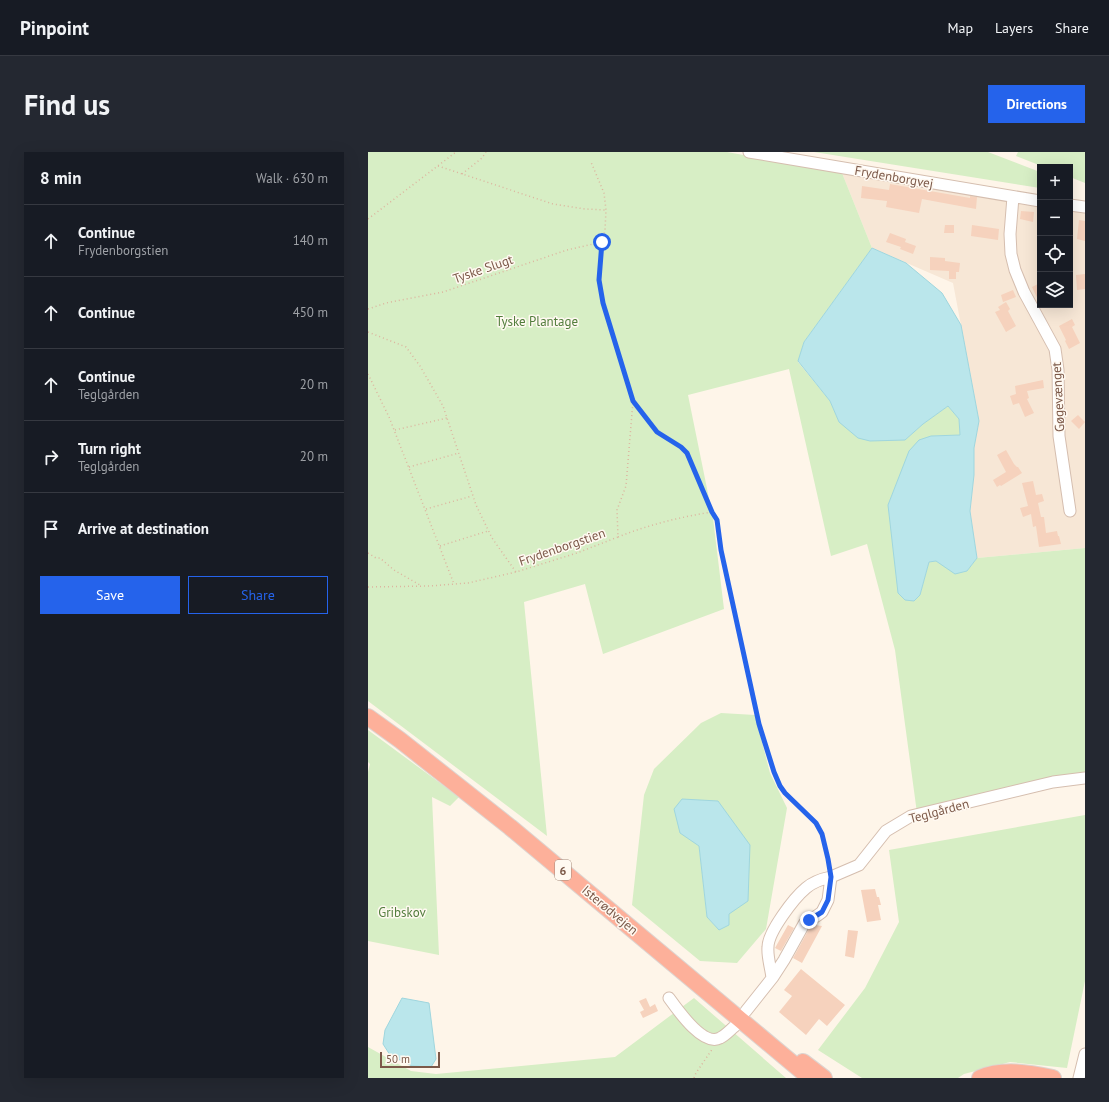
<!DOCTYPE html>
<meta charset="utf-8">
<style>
:root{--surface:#171b24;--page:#242831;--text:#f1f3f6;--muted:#9ea1a6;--line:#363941;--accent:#2563eb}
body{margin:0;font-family:"PT Sans",sans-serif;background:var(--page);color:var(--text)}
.controls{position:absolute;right:12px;top:12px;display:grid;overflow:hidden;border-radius:0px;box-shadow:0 4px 16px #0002}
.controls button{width:36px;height:36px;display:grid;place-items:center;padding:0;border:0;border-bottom:1px solid var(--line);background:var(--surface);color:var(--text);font:20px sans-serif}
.scale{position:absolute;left:12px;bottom:10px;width:60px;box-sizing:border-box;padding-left:4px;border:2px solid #7c5949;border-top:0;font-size:11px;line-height:14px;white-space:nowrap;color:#7c5949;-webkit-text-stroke:3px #fff9f1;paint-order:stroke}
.stop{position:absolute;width:12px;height:12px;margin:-9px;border:3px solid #2563eb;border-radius:50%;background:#fff}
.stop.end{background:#2563eb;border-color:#fff;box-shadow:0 1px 4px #0008}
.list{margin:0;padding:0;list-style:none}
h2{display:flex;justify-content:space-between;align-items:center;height:52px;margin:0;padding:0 16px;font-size:17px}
h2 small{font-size:13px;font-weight:400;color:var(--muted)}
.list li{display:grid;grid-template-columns:26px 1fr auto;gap:12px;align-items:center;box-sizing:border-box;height:72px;padding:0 16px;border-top:1px solid var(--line)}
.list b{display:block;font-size:15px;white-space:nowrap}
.list p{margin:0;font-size:13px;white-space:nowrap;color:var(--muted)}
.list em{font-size:13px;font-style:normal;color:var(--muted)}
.actions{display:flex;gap:8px;padding:12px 16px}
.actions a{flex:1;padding:9px 0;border:1px solid var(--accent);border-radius:0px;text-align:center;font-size:14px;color:var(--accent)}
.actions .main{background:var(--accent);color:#fff}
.icon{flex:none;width:22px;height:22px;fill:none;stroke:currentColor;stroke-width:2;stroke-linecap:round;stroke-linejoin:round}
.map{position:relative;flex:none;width:717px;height:926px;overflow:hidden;border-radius:0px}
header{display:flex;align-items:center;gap:24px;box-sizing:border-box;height:56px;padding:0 20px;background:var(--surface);border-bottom:1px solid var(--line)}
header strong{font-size:19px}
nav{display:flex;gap:22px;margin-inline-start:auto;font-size:14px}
.intro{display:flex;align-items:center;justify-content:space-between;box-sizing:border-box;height:96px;padding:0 24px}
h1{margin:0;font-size:28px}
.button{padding:10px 18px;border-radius:0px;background:var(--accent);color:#fff;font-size:14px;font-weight:700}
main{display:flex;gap:24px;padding:0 24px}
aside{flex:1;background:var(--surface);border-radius:0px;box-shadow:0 4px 16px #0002}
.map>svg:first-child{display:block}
</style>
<header>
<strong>Pinpoint</strong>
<nav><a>Map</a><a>Layers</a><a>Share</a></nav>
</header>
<div class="intro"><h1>Find us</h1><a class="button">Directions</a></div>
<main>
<aside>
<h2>8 min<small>Walk · 630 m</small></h2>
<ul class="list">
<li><svg class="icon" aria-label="ahead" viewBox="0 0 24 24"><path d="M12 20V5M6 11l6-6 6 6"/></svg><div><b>Continue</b><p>Frydenborgstien</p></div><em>140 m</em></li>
<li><svg class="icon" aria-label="ahead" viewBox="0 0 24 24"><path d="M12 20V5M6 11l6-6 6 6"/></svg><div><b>Continue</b></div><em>450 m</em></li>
<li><svg class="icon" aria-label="ahead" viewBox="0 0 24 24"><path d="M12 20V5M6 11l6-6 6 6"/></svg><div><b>Continue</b><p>Teglgården</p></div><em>20 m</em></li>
<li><svg class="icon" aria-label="right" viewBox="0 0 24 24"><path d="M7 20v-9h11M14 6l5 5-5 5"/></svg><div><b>Turn right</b><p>Teglgården</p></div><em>20 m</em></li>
<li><svg class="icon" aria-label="arrive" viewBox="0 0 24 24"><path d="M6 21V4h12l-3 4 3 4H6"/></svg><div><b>Arrive at destination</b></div></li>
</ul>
<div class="actions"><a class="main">Save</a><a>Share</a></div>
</aside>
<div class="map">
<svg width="717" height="926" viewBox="0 0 717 926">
<rect width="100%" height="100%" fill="#fef5e9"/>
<!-- residential -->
<path fill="#f7e7d6" d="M474,21L672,52V153H702V57L717,60V396L609,406L602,359L606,323V296L611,269L585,131L504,96Z"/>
<!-- green -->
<path fill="#d7eec5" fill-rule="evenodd" d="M0,0H359L474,21L504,96L436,190L430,210L462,249L471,270L537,288L555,272L580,254L591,267L592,283L563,284L530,328L520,353L552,443L561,410L568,409L599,419L609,406L717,396V620L695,624L549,661L527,498L499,392L463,404L421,217L320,243L345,366L356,457L235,502L217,432L156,450L179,684L0,549Z
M446,0H620L672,20V36Z
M650,0H717V31L702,25V15H676L648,4Z
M353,561L387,563L402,621L419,656L398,777L369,811L332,809L264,753L276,643L286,617L333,571ZM331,694L351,778L339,765Z
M0,578L91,645L82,654L64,645L71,803L0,789V620L2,612L0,610Z
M717,663V829L699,916L642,910L596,922L590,926H494L450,898L497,836L531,770L521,698Z
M326,846L418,926H0V895L43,919L68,922L247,905Z"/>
<!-- water -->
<path fill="#bae6eb" stroke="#9fd6de" d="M504,96L538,111L574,141L593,173L611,269L606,296V323L602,359L609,406L599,419L587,422L568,409L561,410L552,443L546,449L537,448L530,441L520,353L541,299L551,288L563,284L592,283L591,267L580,254L555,272L537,288L502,289L490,286L471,270L462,249L430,209L436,190Z
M314,647L350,649L382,693L380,749L361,762V773L351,778L339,765L331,694L312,681L306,657Z
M34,846L61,851L68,907L63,915L44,914L22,903L15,892L17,878Z"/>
<!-- building -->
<path fill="#f6d2bd" d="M522,32L602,46V44L609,45L608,57L554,47L551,61L518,55L519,49L493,46L494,34L521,38Z
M653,59L666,60L665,70L652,67Z
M711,68L717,69V89L709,87Z
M577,73H586V81H576Z
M604,73L631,77L630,88L603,84Z
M522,81L538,87L537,90L548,94L545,102L532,97L533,95L518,90Z
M562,105L577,106V109L592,111L591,120H588V127H581V119L562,118Z
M717,122V137L709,138L708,123Z
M672,131V152L664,135Z
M645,138L648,145L635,150L633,143Z
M638,150L642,157L640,159L648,174L638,180L627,160L632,158L630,155Z
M704,167L707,173L704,175L712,191L701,197L697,189L698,188L691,174Z
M675,228L676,236L659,239L661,246L659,247L666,261L657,265L651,251L645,253L642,244L648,242L647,234Z
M710,263L717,270L711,277L703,269Z
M638,298L646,312L649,315H650L654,321L633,334L632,333L629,335L625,328L638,320L629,303Z
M665,329L668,343L674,342L676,349L670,351L673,365H676L678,381L689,379L690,384H691L693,392L671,395L668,374L665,375L663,362L655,365L652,356L660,354L654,331Z
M507,737L509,745H511L513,753H510L513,768L499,770L493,738Z
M420,773L426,776L413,799L407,796Z
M447,773L454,774L434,811L425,806L441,777Z
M480,778L490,779L486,806L477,804Z
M433,817L477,853L459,874L451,867L438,883L411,860L424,844L416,838Z
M278,846L282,855L287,852L290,859L275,866L272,860L276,858L271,849Z"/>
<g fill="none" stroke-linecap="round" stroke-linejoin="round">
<!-- minor casing -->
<g stroke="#d5beaf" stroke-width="13">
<path id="minor" d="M381,0L672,49
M645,45L642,82L643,102L647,118L656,140L687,197L690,218L691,284L702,359
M702,53L717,55
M404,826C403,816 399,805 400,795C400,780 426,746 438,736C445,730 453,727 463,725
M301,846C309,857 335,895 352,886C358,883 363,877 367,874
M378,859L405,825L416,808L436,772L450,763L454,760L460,748L463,725L491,713L518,679L543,664L685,630L717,626
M711,926L717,902"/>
</g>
<!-- highway casing -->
<g stroke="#ddd4d0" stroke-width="18">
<path id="highway" d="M0,565L32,588L142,675L442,926
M435,910L456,926
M612,926C635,916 662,921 685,926"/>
</g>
<!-- path -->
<path stroke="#dcb59f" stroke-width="1.5" stroke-dasharray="1 3" stroke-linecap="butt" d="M70,14L185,52L217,57L238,58
M94,22L114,6L118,0
M0,67L88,0
M0,157L18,151L75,140L199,98L234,90
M0,180L38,195L52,214L75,254L108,353L124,386L148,420
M0,222L21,265L86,432
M265,249L289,280L313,295L319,301L344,360
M27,278L79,266
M41,315L91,301
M58,357L104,344
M250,385C280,373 312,365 344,360L349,368L353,398L391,572L406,620L412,634L417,641L448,671L454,682L462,715
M72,394L120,379
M0,401L8,406H12L26,418L52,433
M0,435L61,434L100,431L148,420L209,401L250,385L249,358L258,334L265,249L235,151L231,128L234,90L237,78L238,58L236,41L223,10
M326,926L328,921L345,896"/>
<!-- minor -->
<use href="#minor" stroke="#fff" stroke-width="11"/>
<!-- highway -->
<use href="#highway" stroke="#fdb09a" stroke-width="16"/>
</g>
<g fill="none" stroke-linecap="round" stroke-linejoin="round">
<!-- route -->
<path stroke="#2563eb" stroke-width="5" d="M234,90L231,128L235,151L265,249L289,280L313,295L319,301L344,360L349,368L353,398L391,572L406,620L412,634L417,641L448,671L454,682L460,707L463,725L460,748L454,760L441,768"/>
</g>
<g text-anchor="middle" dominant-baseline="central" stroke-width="3" stroke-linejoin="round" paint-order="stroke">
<!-- shield labels -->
<rect fill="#fff9f1" stroke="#a3897b" stroke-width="1" x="187" y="708" width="16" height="20" rx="3"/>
<g font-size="12" font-weight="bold" fill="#7c5949">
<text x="195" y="718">6</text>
</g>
<!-- street labels -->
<g font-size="13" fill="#7c5949" stroke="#fff9f1">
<text transform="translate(526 25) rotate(10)">Frydenborgvej</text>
<text transform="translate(115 117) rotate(-19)">Tyske Slugt</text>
<text transform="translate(690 245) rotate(-93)">Gøgevænget</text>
<text transform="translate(194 395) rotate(-19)">Frydenborgstien</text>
<text transform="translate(571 659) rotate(-15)">Teglgården</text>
<text transform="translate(242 758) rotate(40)">Isterødvejen</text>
</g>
<!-- park labels -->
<g font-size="13" fill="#527d3c" stroke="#fff9f1">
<text x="169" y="169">Tyske Plantage</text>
<text x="34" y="760">Gribskov</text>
</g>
</g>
</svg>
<div class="controls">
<button>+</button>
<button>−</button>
<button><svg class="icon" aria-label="locate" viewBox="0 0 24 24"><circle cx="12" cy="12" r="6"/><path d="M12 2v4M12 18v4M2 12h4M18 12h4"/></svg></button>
<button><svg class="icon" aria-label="layers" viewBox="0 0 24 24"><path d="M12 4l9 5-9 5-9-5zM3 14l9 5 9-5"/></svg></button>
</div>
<div class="scale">50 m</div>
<div class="stop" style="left:234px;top:90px"></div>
<div class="stop end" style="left:441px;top:768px"></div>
</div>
</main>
